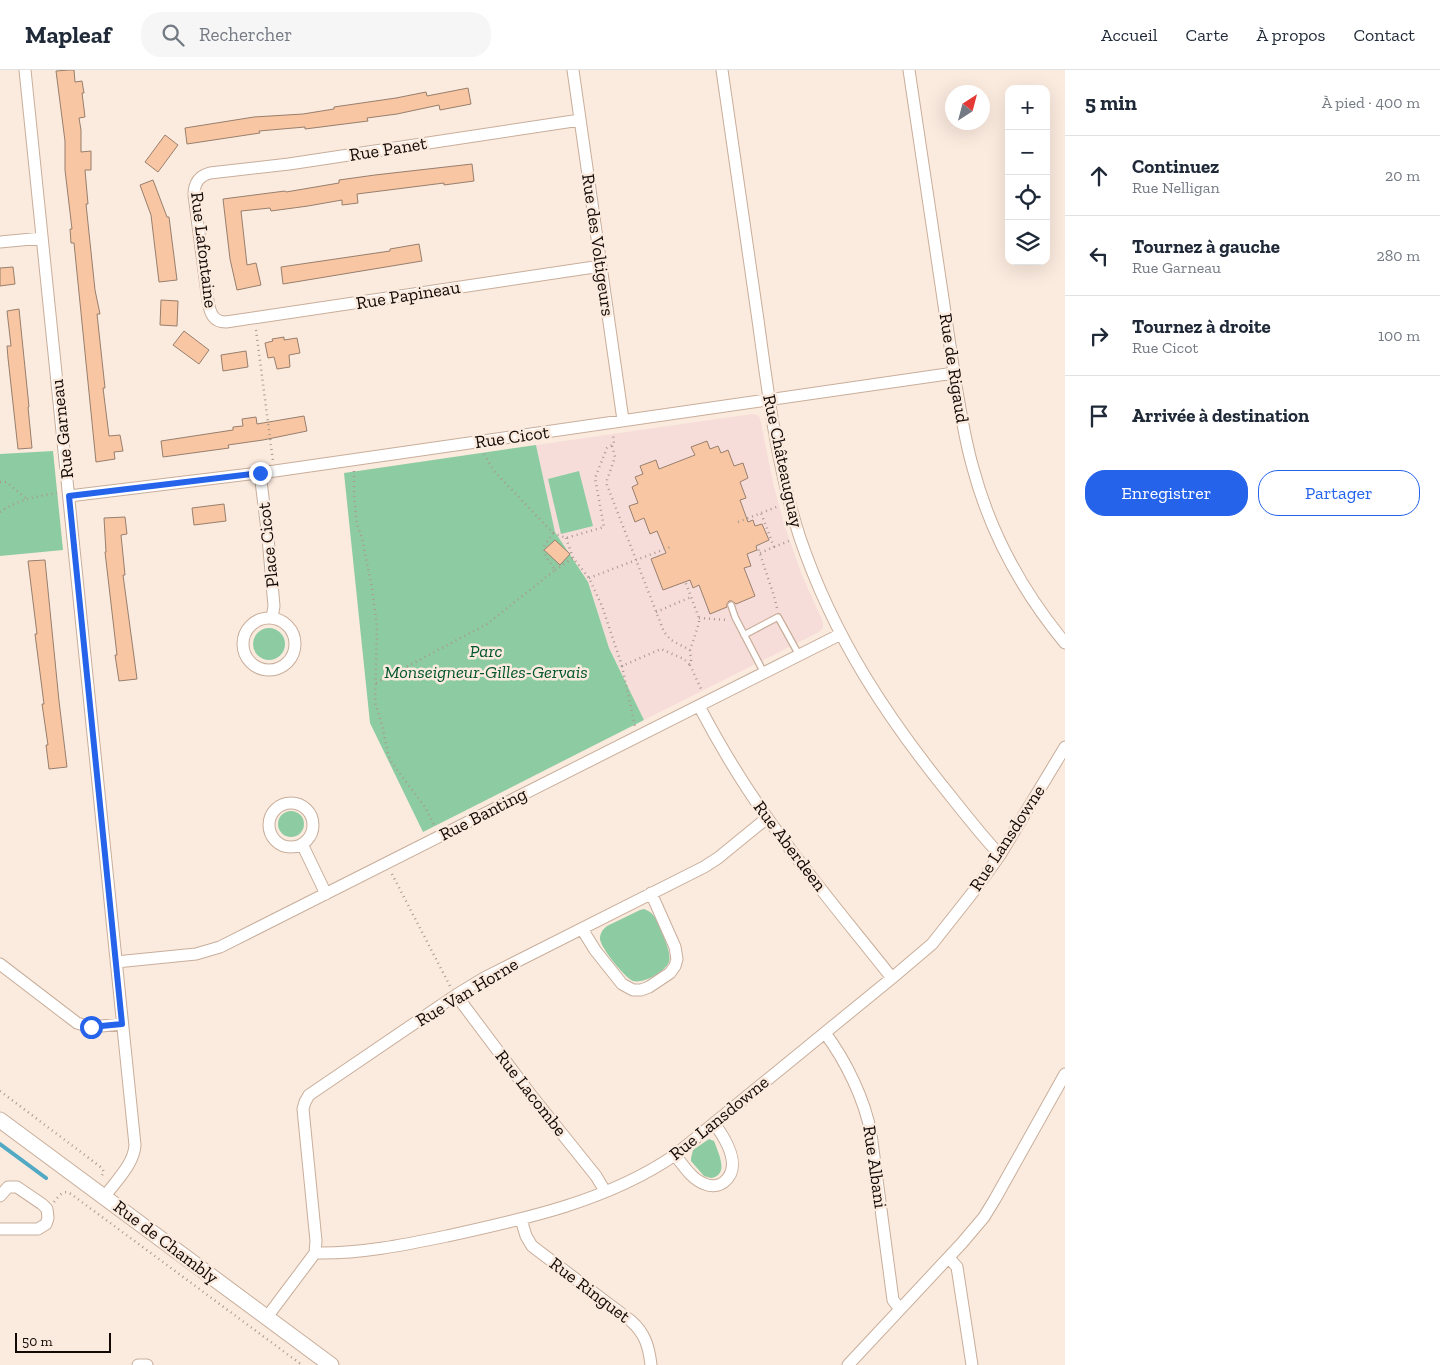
<!DOCTYPE html>
<html lang="fr">
<meta charset="utf-8">
<style>
:root{--surface:#fff;--page:#f6f6f7;--text:#1f2937;--muted:#747a83;--line:#e0e1e3;--accent:#2563eb}
body{margin:0;font-family:"Zilla Slab",serif;background:var(--page);color:var(--text)}
.controls{position:absolute;right:15px;top:15px;display:grid;overflow:hidden;border-radius:10px;box-shadow:0 5px 20px #0002}
.controls button{width:45px;height:45px;display:grid;place-items:center;padding:0;border:0;border-bottom:1px solid var(--line);background:var(--surface);color:var(--text);font:25px sans-serif}
.compass{position:absolute;left:945px;top:15px;width:45px;height:45px;border-radius:50%;background:var(--surface);box-shadow:0 5px 20px #0002;rotate:36deg}
.scale{position:absolute;left:15px;bottom:12px;width:96px;box-sizing:border-box;padding-left:5px;border:2px solid #120904;border-top:0;font-size:14px;line-height:18px;white-space:nowrap;color:#120904;-webkit-text-stroke:4px #fbeade;paint-order:stroke}
.stop{position:absolute;width:15px;height:15px;margin:-11px;border:4px solid #2563eb;border-radius:50%;background:#fff}
.stop.end{background:#2563eb;border-color:#fff;box-shadow:0 1px 5px #0008}
.list{margin:0;padding:0;list-style:none}
h2{display:flex;justify-content:space-between;align-items:center;height:65px;margin:0;padding:0 20px;font-size:21px}
h2 small{font-size:16px;font-weight:400;color:var(--muted)}
.list li{display:grid;grid-template-columns:32px 1fr auto;gap:15px;align-items:center;box-sizing:border-box;height:80px;padding:0 20px;border-top:1px solid var(--line)}
.list b{display:block;font-size:19px;white-space:nowrap}
.list p{margin:0;font-size:16px;white-space:nowrap;color:var(--muted)}
.list em{font-size:16px;font-style:normal;color:var(--muted)}
.actions{display:flex;gap:10px;padding:15px 20px}
.actions a{flex:1;padding:11px 0;border:1px solid var(--accent);border-radius:20px;text-align:center;font-size:18px;color:var(--accent)}
.actions .main{background:var(--accent);color:#fff}
.icon{flex:none;width:28px;height:28px;fill:none;stroke:currentColor;stroke-width:2;stroke-linecap:round;stroke-linejoin:round}
.map{position:relative;flex:none;width:1065px;height:1295px;overflow:hidden}
header{display:flex;align-items:center;gap:30px;box-sizing:border-box;height:70px;padding:0 25px;background:var(--surface);border-bottom:1px solid var(--line)}
header strong{font-size:24px}
nav{display:flex;gap:28px;margin-inline-start:auto;font-size:18px}
.search{width:350px;height:45px;background:var(--page);display:flex;align-items:center;gap:12px;box-sizing:border-box;padding:0 18px;border-radius:20px;color:var(--muted);font-size:19px}
main{display:flex}
aside{flex:1;background:var(--surface)}
.map>svg:first-child{display:block}
</style>
<header>
<strong>Mapleaf</strong>
<div class="search"><svg class="icon" aria-label="search" viewBox="0 0 24 24"><circle cx="10" cy="10" r="6"/><path d="M15 15l6 6"/></svg>Rechercher</div>
<nav><a>Accueil</a><a>Carte</a><a>À propos</a><a>Contact</a></nav>
</header>
<main>
<div class="map">
<svg width="1065" height="1295" viewBox="0 0 1065 1295">
<rect width="100%" height="100%" fill="#fbeade"/>
<!-- education -->
<path fill="#f7ddd9" d="M752,344L758,345L760,348L773,413L784,454L801,503L823,552V558L819,562L644,650L609,578L588,512L555,462L536,375Z"/>
<!-- green -->
<path fill="#8dcca3" d="M536,375L555,462L588,512L609,578L644,650L423,762L370,653L344,403Z
M53,381L63,480L0,486V384Z
M579,401L593,456L561,464L548,409Z
M253 574a16 16 0 1 1 32 0a16 16 0 1 1-32 0Z
M278 754a13 13 0 1 1 26 0a13 13 0 1 1-26 0Z
M644,839C657,843 660,858 665,870C667,876 671,885 669,892C665,902 643,914 633,911C624,907 601,878 600,869C600,863 603,859 607,856L640,840Z
M709,1069L714,1071C718,1082 730,1105 711,1108L704,1106L691,1091V1088L693,1080Z"/>
<g fill="none" stroke-linecap="round" stroke-linejoin="round">
<!-- stream -->
<path stroke="#51a9c4" stroke-width="4" d="M0,1074L46,1108"/>
</g>
<!-- building -->
<path fill="#f8c6a2" stroke="#987f6d" d="M69,0H74L75,12L82,11L84,23H82L85,47L79,48L81,60V82L91,81V100H85L88,134H86L95,220L100,244H97L105,318H103L109,366L120,365L123,381L114,382L115,389L96,392L74,173H71L70,159H72L65,100V71L56,1Z
M468,18L471,34L440,40L439,35L397,44L367,48L368,51L305,59V57L259,61L260,63L187,74L185,58L254,47L303,44L334,39V37L396,28L426,22L427,26Z
M165,65L178,75L158,102L145,92Z
M472,94L474,111L444,115V113L357,124L358,133L342,135V130L308,136L271,141L270,138L241,141L247,195L256,193L261,215L237,220L230,189L223,129L285,121L286,122L339,113V110L375,105Z
M153,110L167,147H169L177,210L159,212L151,145L140,115Z
M419,174L422,191L283,214L281,197L390,181V179Z
M13,197L15,214L0,216V198Z
M161,230L178,231L177,256L160,255Z
M19,239L29,337H28L32,378L18,379L8,288L7,276H11L7,241Z
M184,261L209,280L199,294L173,275Z
M284,267V270L297,268L300,283L289,285L290,297L277,299L274,287L268,288L265,273L273,271L272,269Z
M246,281L248,297L223,301L221,285Z
M304,346L307,361L263,370L228,375L229,378L163,387L161,371L233,360V357L243,356L242,349L256,347L257,354Z
M707,371L710,379L718,376L721,383L728,380L734,396L743,393L748,408L740,412L746,428L740,430L748,452L753,450L755,456L762,454L769,470L756,476L757,480L747,484L751,496L744,498L755,526L736,534L732,531H729L727,534V537L710,544L699,515L693,518L690,510L663,520L651,489L666,483L657,461L650,464L644,448L635,452L629,436L638,433L632,417L638,414L635,407L643,404L640,396L656,390L659,399L695,385L691,377Z
M224,434L226,451L194,455L192,438Z
M125,447L127,464L121,465L125,505H123L137,609L119,611L115,585H117L105,482H106L104,448Z
M555,470L570,484L560,495L544,480Z
M45,490L59,631L67,697L49,699L46,675H48L42,634H44L35,564H37L28,491Z"/>
<g fill="none" stroke-linecap="round" stroke-linejoin="round">
<!-- lane casing -->
<g stroke="#c8ae9b" stroke-width="8">
<path id="lane" d="M731,535L735,547L764,603
M744,565L778,547L799,585"/>
</g>
<!-- street casing -->
<g stroke="#c8ae9b" stroke-width="13">
<path id="street" d="M25,0L135,1075C134,1094 116,1111 105,1126
M573,0L623,350
M722,0C734,83 746,167 758,250C768,323 777,398 800,468C834,568 887,648 953,729C968,748 983,767 1000,785
M909,0L956,316C961,343 965,371 973,398C990,462 1023,522 1065,573
M580,50L289,94L210,103C199,106 194,113 194,125L208,231C210,243 213,252 226,252L601,196
M0,172L42,168
M260,403L268,468L274,536L272,548
M69,426L275,401L954,303
M243 574a26 26 0 1 1 52 0a26 26 0 1 1-52 0Z
M699,636C719,674 741,711 766,746C805,802 850,855 892,908
M269 755a22 22 0 1 1 44 0a22 22 0 1 1-44 0Z
M302,774L326,824
M582,859L595,880L622,914L633,920H641L649,917L670,903L675,896L677,889L675,877L651,823
M116,892L196,884L220,877L841,564
M0,894L77,953L91,957L122,954
M456,925L531,1025L596,1106L605,1121
M825,963C846,991 865,1030 871,1064L893,1230L900,1239
M675,1085C683,1095 692,1110 705,1114C711,1117 719,1116 724,1112C743,1097 725,1068 714,1053
M0,1126L8,1117H17L42,1134L47,1139L48,1148L46,1154L38,1159H0
M521,1149L526,1166L532,1176L631,1251C645,1263 649,1277 651,1295
M315,1183L316,1171L303,1039L305,1032L309,1025L456,925L484,908L704,797L718,788L767,748
M949,1188L957,1197L972,1295
M267,1247L315,1183C359,1184 404,1175 447,1166C525,1149 608,1131 675,1085L892,908L932,874L977,817L1000,785L1065,677
M138,1295H147
M848,1295L962,1173L984,1147L995,1129L1065,1004"/>
</g>
<!-- secondary casing -->
<g stroke="#c8ae9b" stroke-width="17">
<path id="secondary" d="M0,1050L331,1295"/>
</g>
<!-- path -->
<path stroke="#a89a91" stroke-width="2.5" stroke-dasharray="1 4" stroke-linecap="butt" d="M256,260L273,391
M612,376L615,387L607,410V415L664,562L671,570L690,580L699,553V548L685,511
M354,401V425L357,454L362,468L372,518L377,556L375,632L382,655L388,684L392,693L425,737L435,757
M0,412H6L27,429
M0,442C17,430 37,426 57,423
M738,452L779,436
M553,463L566,468L604,457L595,408L607,378L614,374L613,364
M566,468L573,488L589,508L602,536L622,596L661,579L684,589L690,595
M757,475L774,526L777,538
M774,477L789,471
M760,483L774,477L761,443
M555,500L573,488
M589,508L673,476
M656,542L691,527
M699,548L727,550
M690,580L691,590L690,595L702,621
M622,596L635,656
M376,613L487,554L555,500L546,487L543,478L546,473L553,463L494,401L483,382
M392,804L450,916
M0,1021L102,1098L104,1102L101,1107
M54,1132C59,1126 63,1119 71,1124L302,1295"/>
<!-- lane -->
<use href="#lane" stroke="#fff" stroke-width="5.5"/>
<!-- street -->
<use href="#street" stroke="#fff" stroke-width="11"/>
<!-- secondary -->
<use href="#secondary" stroke="#fff" stroke-width="15"/>
</g>
<g fill="none" stroke-linecap="round" stroke-linejoin="round">
<!-- route -->
<path stroke="#2563eb" stroke-width="6" d="M91,957L122,954L69,426L260,403"/>
</g>
<g text-anchor="middle" dominant-baseline="central" stroke-width="5" stroke-linejoin="round" paint-order="stroke">
<!-- street labels -->
<g font-size="18" fill="#120904" stroke="#fbeade">
<text transform="translate(388 79) rotate(-9)">Rue Panet</text>
<text transform="translate(598 175) rotate(82)">Rue des Voltigeurs</text>
<text transform="translate(204 180) rotate(83)">Rue Lafontaine</text>
<text transform="translate(408 225) rotate(-9)">Rue Papineau</text>
<text transform="translate(954 298) rotate(81)">Rue de Rigaud</text>
<text transform="translate(62 359) rotate(-96)">Rue Garneau</text>
<text transform="translate(512 367) rotate(-8)">Rue Cicot</text>
<text transform="translate(783 391) rotate(78)">Rue Châteauguay</text>
<text transform="translate(268 475) rotate(-96)">Place Cicot</text>
<text transform="translate(483 744) rotate(-27)">Rue Banting</text>
<text transform="translate(1007 768) rotate(-57)">Rue Lansdowne</text>
<text transform="translate(790 776) rotate(53)">Rue Aberdeen</text>
<text transform="translate(467 922) rotate(-31)">Rue Van Horne</text>
<text transform="translate(531 1023) rotate(52)">Rue Lacombe</text>
<text transform="translate(719 1048) rotate(-39)">Rue Lansdowne</text>
<text transform="translate(875 1097) rotate(82)">Rue Albani</text>
<text transform="translate(166 1172) rotate(37)">Rue de Chambly</text>
<text transform="translate(590 1220) rotate(37)">Rue Ringuet</text>
</g>
<!-- park labels -->
<g font-size="18" font-style="italic" fill="#00562f" stroke="#fbeade">
<text x="486" y="581">Parc<tspan x="486" dy="21">Monseigneur-Gilles-Gervais</tspan></text>
</g>
</g>
</svg>
<div class="controls">
<button>+</button>
<button>−</button>
<button><svg class="icon" aria-label="locate" viewBox="0 0 24 24"><circle cx="12" cy="12" r="6"/><path d="M12 2v4M12 18v4M2 12h4M18 12h4"/></svg></button>
<button><svg class="icon" aria-label="layers" viewBox="0 0 24 24"><path d="M12 4l9 5-9 5-9-5zM3 14l9 5 9-5"/></svg></button>
</div>
<svg class="compass" viewBox="-18 -18 36 36"><path d="M0-13l5 13h-10z" fill="#e53935"/><path d="M0 13l5-13h-10z" fill="#747a83"/></svg>
<div class="scale">50 m</div>
<div class="stop" style="left:91px;top:957px"></div>
<div class="stop end" style="left:260px;top:403px"></div>
</div>
<aside>
<h2>5 min<small>À pied · 400 m</small></h2>
<ul class="list">
<li><svg class="icon" aria-label="ahead" viewBox="0 0 24 24"><path d="M12 20V5M6 11l6-6 6 6"/></svg><div><b>Continuez</b><p>Rue Nelligan</p></div><em>20 m</em></li>
<li><svg class="icon" aria-label="left" viewBox="0 0 24 24"><path d="M17 20v-9H6M10 6l-5 5 5 5"/></svg><div><b>Tournez à gauche</b><p>Rue Garneau</p></div><em>280 m</em></li>
<li><svg class="icon" aria-label="right" viewBox="0 0 24 24"><path d="M7 20v-9h11M14 6l5 5-5 5"/></svg><div><b>Tournez à droite</b><p>Rue Cicot</p></div><em>100 m</em></li>
<li><svg class="icon" aria-label="arrive" viewBox="0 0 24 24"><path d="M6 21V4h12l-3 4 3 4H6"/></svg><div><b>Arrivée à destination</b></div></li>
</ul>
<div class="actions"><a class="main">Enregistrer</a><a>Partager</a></div>
</aside>
</main>
